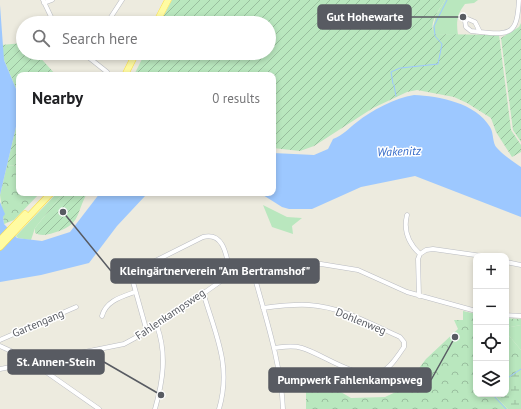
<!DOCTYPE html>
<meta charset="utf-8">
<style>
:root{--surface:#fff;--page:#f2f2f2;--text:#202124;--muted:#757577;--line:#e0e0e0}
body{margin:0;font-family:"PT Sans",sans-serif;background:var(--page);color:var(--text)}
.controls{position:absolute;right:12px;bottom:12px;display:grid;overflow:hidden;border-radius:8px;box-shadow:0 2px 6px #0003}
.controls button{width:36px;height:36px;display:grid;place-items:center;padding:0;border:0;border-bottom:1px solid var(--line);background:var(--surface);color:var(--text);font:20px sans-serif}
.list{margin:0;padding:0;list-style:none}
h2{display:flex;justify-content:space-between;align-items:center;height:52px;margin:0;padding:0 16px;font-size:17px}
h2 small{font-size:13px;font-weight:400;color:var(--muted)}
.icon{flex:none;width:22px;height:22px;fill:none;stroke:currentColor;stroke-width:2;stroke-linecap:round;stroke-linejoin:round}
.map{position:relative;flex:none;width:521px;height:409px;overflow:hidden}
.search{position:absolute;background:var(--surface);box-shadow:0 2px 6px #0003;left:16px;top:16px;width:260px;height:44px;display:flex;align-items:center;gap:10px;box-sizing:border-box;padding:0 14px;border-radius:22px;color:var(--muted);font-size:15px}
.panel{position:absolute;background:var(--surface);box-shadow:0 2px 6px #0003;left:16px;top:72px;width:260px;height:124px;border-radius:8px}
.map>svg:first-child{display:block}
</style>
<div class="map">
<svg width="521" height="409" viewBox="0 0 521 409">
<defs>
<pattern id="forest-crowns" width="20" height="18" patternUnits="userSpaceOnUse"><rect width="20" height="18" fill="#b9e7be"/><path d="M2 6a3 3 0 1 1 6 0M12 15a3 3 0 1 1 6 0" fill="none" stroke="#99be9e"/></pattern>
<pattern id="wetland-marsh" width="20" height="14" patternUnits="userSpaceOnUse"><rect width="20" height="14" fill="#b9e7be"/><path d="M1 5h8M5 5V1M11 12h8M15 12V8" fill="none" stroke="#99be9e"/></pattern>
<pattern id="garden-furrows" width="10" height="10" patternUnits="userSpaceOnUse"><rect width="10" height="10" fill="#b9e7be"/><path d="M-1 1l2-2M0 10L10 0M9 11l2-2" fill="none" stroke="#99be9e"/></pattern>
</defs>
<rect width="100%" height="100%" fill="#edebdf"/>
<!-- grass -->
<path fill="#b9e7be" d="M445,0H478L474,3L465,4C457,14 456,22 458,35L434,34L432,32L436,15Z
M57,193H63L35,228L31,240L18,238L16,236Z
M263,205L287,217L302,218L292,226L293,234L272,227Z
M521,325V350L506,332V328Z"/>
<!-- forest -->
<path fill="url(#forest-crowns)" d="M7,165L19,166V193H40L14,220L4,224L0,195Z
M463,311L476,314V394H493L508,409H306V393L302,376L319,387L334,388L351,398L385,397L400,390L407,384L426,359L458,329L454,320H463Z
M506,318L521,319V325L506,328Z
M506,332L521,350V369L506,379Z"/>
<!-- wetland -->
<path fill="url(#wetland-marsh)" d="M521,369V409H508L493,394H506V379Z"/>
<!-- garden -->
<path fill="url(#garden-furrows)" d="M172,0H445C440,9 428,23 434,34L499,35L511,130L521,145V152L512,157L496,132L491,118L467,103L454,97L417,90L407,92L373,108L314,146L300,151L273,148V75H134L145,53H269V23H160Z
M521,23V142L513,130L501,38L519,27Z
M23,43V53H36L56,75H19V96L4,60L1,45Z
M19,114V166L7,165Z
M63,193H87C75,216 81,225 53,233C48,235 40,236 35,233V228Z"/>
<!-- water -->
<path fill="#9dc8ff" d="M0,5L4,60L19,96V114L0,195Z
M414,95C439,96 476,103 490,127C494,133 492,143 497,148C501,153 515,163 521,167V217L415,176L361,187L312,209H289L282,207L263,195L254,193H273V153L314,155L328,149L333,139C343,135 348,129 357,122C372,110 395,98 414,95Z
M100,193H150L145,196L117,226L89,263L41,275L0,282V202L5,214L3,217L4,224L17,238L42,241L70,232Z"/>
<g fill="none" stroke-linecap="round" stroke-linejoin="round">
<!-- stream -->
<path stroke="#9dc8ff" stroke-width="1" d="M435,35L434,26L447,0
M401,68L438,64L442,44L435,36
M393,84L391,72L400,68
M394,85L396,96
M506,379L521,369
M492,394L506,409"/>
<!-- minor casing -->
<g stroke="#babcc2" stroke-width="5">
<path id="minor" d="M43,0L54,23
M44,3L52,0
M107,23L122,0
M480,32L471,31L466,27L465,21L468,19L475,22L480,32C513,36 517,32 519,0
M83,53L107,72
M407,215C403,231 408,243 420,254
M506,262L521,265
M253,271C265,316 281,362 283,409
M203,292C215,334 232,365 219,409
M419,296L418,259L420,254L426,250L433,249L482,256
M263,308C278,306 294,304 309,305C342,307 371,324 400,337L404,342V347C398,355 391,368 381,372C357,381 323,354 302,348C292,345 284,347 274,348
M506,315L521,316
M102,316C106,301 121,297 135,292
M147,332L133,282L136,272L141,268L203,237C226,231 227,261 231,277
M0,340L76,307
M0,346L11,351L15,365
M37,361L39,367L99,409
M0,369L124,344L157,326L221,281L241,273L279,266L321,264L358,270L407,292L476,311
M155,409C163,381 167,354 157,326"/>
</g>
<!-- primary casing -->
<g stroke="#fcdf49" stroke-width="7">
<path id="primary" d="M156,23L168,0
M125,75L136,53
M0,240L25,214
M0,247L51,193"/>
</g>
<!-- minor -->
<use href="#minor" stroke="#fff" stroke-width="4"/>
<!-- primary -->
<use href="#primary" stroke="#fffba2" stroke-width="6"/>
</g>
<g text-anchor="middle" dominant-baseline="central" stroke-width="3" stroke-linejoin="round" paint-order="stroke">
<!-- street labels -->
<g font-size="11" fill="#585b62" stroke="#fff">
<text transform="translate(170 314) rotate(-34)">Fahlenkampsweg</text>
<text transform="translate(361 321) rotate(22)">Dohlenweg</text>
<text transform="translate(38 323) rotate(-23)">Gartengang</text>
</g>
<!-- water labels -->
<g font-size="12" font-style="italic" fill="#376dca" stroke="#fff">
<text transform="translate(399 151) rotate(-2)">Wakenitz</text>
</g>
</g>
<!-- callouts -->
<path fill="none" stroke="#585b62" stroke-width="1.5" d="M463 17L411 17M63 212L111 271M161 395L104 362M455 337L431 380"/>
<g fill="#585b62" stroke="#fff" stroke-width="1.5">
<circle cx="463" cy="17" r="4"/>
<circle cx="63" cy="212" r="4"/>
<circle cx="161" cy="395" r="4"/>
<circle cx="455" cy="337" r="4"/>
</g>
<g fill="#585b62" stroke="#585b62" stroke-width="1.5">
<rect x="318" y="5" width="93" height="24" rx="4"/>
<rect x="111" y="259" width="208" height="24" rx="4"/>
<rect x="8" y="350" width="96" height="24" rx="4"/>
<rect x="269" y="368" width="162" height="24" rx="4"/>
</g>
<g font-size="12" text-anchor="middle" font-weight="bold" fill="#fff">
<text x="365" y="21">Gut Hohewarte</text>
<text x="215" y="275">Kleingärtnerverein "Am Bertramshof"</text>
<text x="56" y="366">St. Annen-Stein</text>
<text x="350" y="384">Pumpwerk Fahlenkampsweg</text>
</g>
</svg>
<div class="controls">
<button>+</button>
<button>−</button>
<button><svg class="icon" aria-label="locate" viewBox="0 0 24 24"><circle cx="12" cy="12" r="6"/><path d="M12 2v4M12 18v4M2 12h4M18 12h4"/></svg></button>
<button><svg class="icon" aria-label="layers" viewBox="0 0 24 24"><path d="M12 4l9 5-9 5-9-5zM3 14l9 5 9-5"/></svg></button>
</div>
<div class="search"><svg class="icon" aria-label="search" viewBox="0 0 24 24"><circle cx="10" cy="10" r="6"/><path d="M15 15l6 6"/></svg>Search here</div>
<section class="panel">
<h2>Nearby<small>0 results</small></h2>
<ul class="list">
</ul>
</section>
</div>
